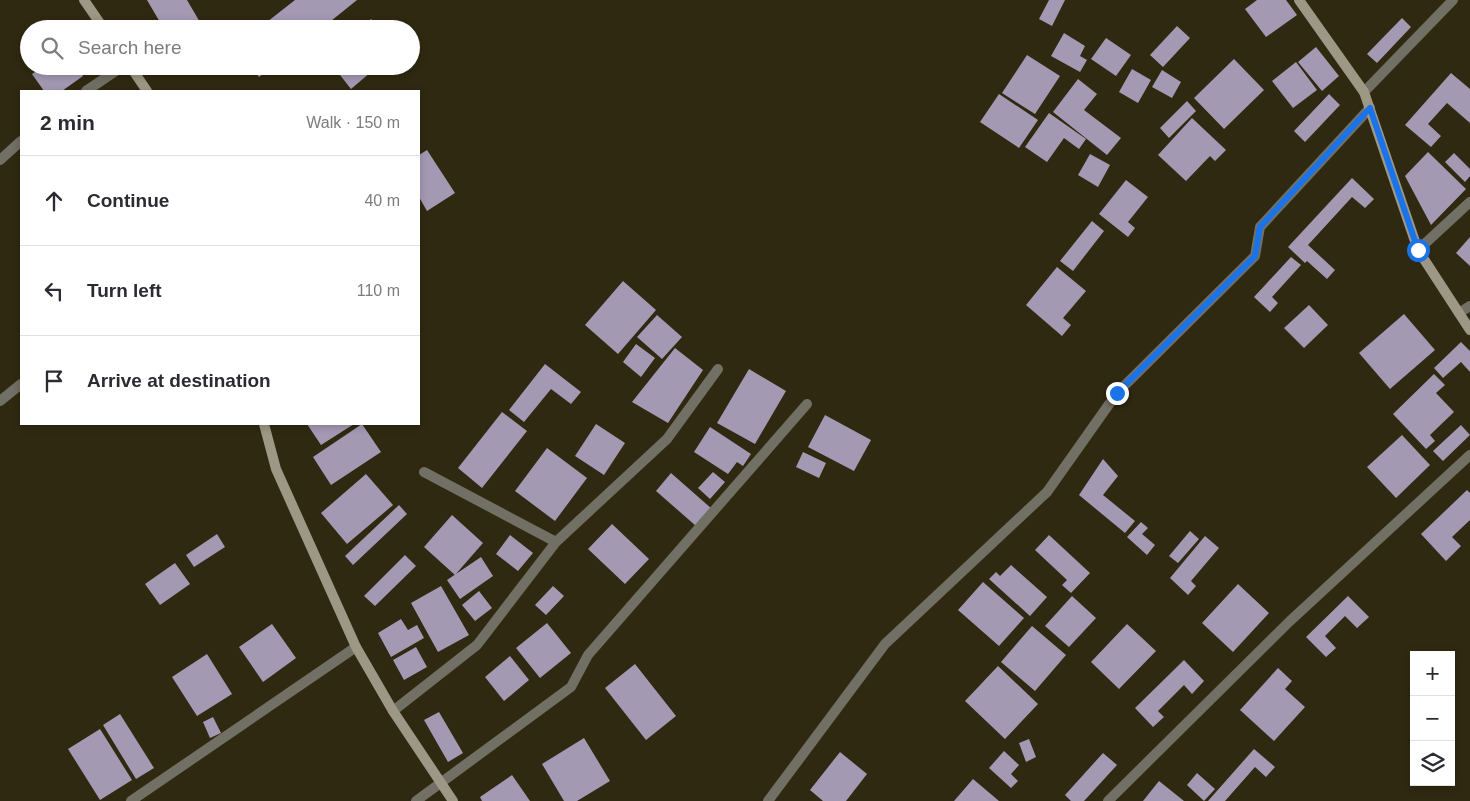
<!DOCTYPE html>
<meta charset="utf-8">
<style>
:root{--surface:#fff;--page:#f7f7f7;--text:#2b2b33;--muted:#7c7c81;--line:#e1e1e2}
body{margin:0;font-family:Arial,sans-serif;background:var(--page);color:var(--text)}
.controls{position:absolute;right:15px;bottom:15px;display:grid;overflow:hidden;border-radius:0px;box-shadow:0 2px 8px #0003}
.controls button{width:45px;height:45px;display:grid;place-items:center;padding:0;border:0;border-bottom:1px solid var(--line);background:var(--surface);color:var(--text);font:25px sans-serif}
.stop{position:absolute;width:15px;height:15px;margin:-11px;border:4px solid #1a73e8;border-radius:50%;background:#fff}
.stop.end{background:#1a73e8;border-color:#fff;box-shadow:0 1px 5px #0008}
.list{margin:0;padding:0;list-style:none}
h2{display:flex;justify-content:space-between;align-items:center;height:65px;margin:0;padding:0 20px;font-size:21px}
h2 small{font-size:16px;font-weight:400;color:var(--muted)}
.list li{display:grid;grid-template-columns:32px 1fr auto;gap:15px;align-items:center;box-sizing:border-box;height:90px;padding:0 20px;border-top:1px solid var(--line)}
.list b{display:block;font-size:19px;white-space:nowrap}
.list em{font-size:16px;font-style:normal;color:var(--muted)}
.icon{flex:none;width:28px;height:28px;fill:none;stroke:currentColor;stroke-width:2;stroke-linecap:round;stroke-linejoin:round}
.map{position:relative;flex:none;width:1470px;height:801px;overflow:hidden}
.search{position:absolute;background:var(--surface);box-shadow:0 2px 8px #0003;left:20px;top:20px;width:400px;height:55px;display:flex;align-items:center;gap:12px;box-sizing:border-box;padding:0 18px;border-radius:28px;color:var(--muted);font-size:19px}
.panel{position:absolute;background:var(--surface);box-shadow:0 2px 8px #0003;left:20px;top:90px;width:400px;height:335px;border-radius:0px}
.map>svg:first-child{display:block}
</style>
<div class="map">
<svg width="1470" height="801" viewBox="0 0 1470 801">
<rect width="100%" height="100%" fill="#2f2911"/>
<!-- building -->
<path fill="#a499b3" d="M147,0H187L204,29H164Z
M295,0H357L321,29H258Z
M1049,0H1065L1052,26L1039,19Z
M1257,0H1286L1297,15L1266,37L1245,9Z
M1402,18L1411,27L1377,63L1367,54Z
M371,19L381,29H362Z
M1177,26L1190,38L1163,67L1150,55Z
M1064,33L1085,46L1080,56L1087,60L1080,72L1051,56Z
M1106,38L1131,55L1116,76L1091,59Z
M1316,47L1339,76L1322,91L1298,62Z
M1027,55L1060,76L1035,114L1002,93Z
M1234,59L1264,90L1224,129L1194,98Z
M1296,62L1317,90L1293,108L1272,81Z
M44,66H77L83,76L62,91H44L32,74Z
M251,66H273L259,77Z
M333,66H367L371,72L351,89Z
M1132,69L1151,80L1138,103L1119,92Z
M1162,70L1181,82L1172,98L1152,87Z
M1451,73L1470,89V123L1447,103L1428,124L1441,136L1431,147L1405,125Z
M1078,79L1097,94L1084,110L1121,138L1107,155L1053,112Z
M999,94L1038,120L1019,148L980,122Z
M1329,94L1340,105L1305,142L1294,131Z
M1187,101L1196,111L1169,138L1160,128Z
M1049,113L1086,139L1079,149L1064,138L1047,162L1025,147Z
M1192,118L1226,150L1215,161L1210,156L1186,181L1158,155Z
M427,150L455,193L427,211L419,197V155Z
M1428,152L1466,189L1431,225L1405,176Z
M1454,153L1470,169V176L1465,182L1445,162Z
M1090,154L1110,165L1098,187L1078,175Z
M1352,178L1374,199L1365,208L1352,197L1308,245L1335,270L1327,279L1307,261L1305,263L1288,247Z
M1126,180L1148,197L1128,222L1135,228L1128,237L1099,214Z
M1092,221L1104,231L1073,271L1060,261Z
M1470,237V266L1456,253Z
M1291,257L1301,265L1272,297L1278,303L1270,312L1254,297Z
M1057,267L1086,291L1063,318L1071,325L1062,336L1026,305Z
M623,281L656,310L618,354L585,325Z
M1309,305L1328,325L1304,348L1284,328Z
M1404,314L1435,350L1390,389L1359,353Z
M657,315L682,337L662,359L637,337Z
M1461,342L1470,351V372L1461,362L1443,378L1434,368Z
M636,344L655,358L641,377L623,362Z
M675,348L703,370L668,423L632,402Z
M545,364L581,392L571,404L551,389L524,422L509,410Z
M749,369L786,391L755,444L717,423Z
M1434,374L1445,385L1436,393L1454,412L1430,435L1435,441L1426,449L1393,414Z
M502,412L527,431L482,488L458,468Z
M825,415L871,440L854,471L808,447Z
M307,424H354L321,445Z
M362,424L381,452L331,485L313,457Z
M596,424L625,443L604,475L575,456Z
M1461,425L1470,435L1443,461L1433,451Z
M710,427L751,454L743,466L737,462L728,474L694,452Z
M1402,435L1430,465L1396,498L1367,467Z
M547,448L587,478L555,521L515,491Z
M803,452L826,463L819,478L796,467Z
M1103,459L1118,476L1103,495L1135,521L1125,533L1079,495Z
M713,472L725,482L710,499L698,488Z
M671,473L712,509L696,526L656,491Z
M366,474L393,505L347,544L321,513Z
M1467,490L1470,493V520L1452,537L1461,546L1446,561L1421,534Z
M399,505L407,514L353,565L345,556Z
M452,515L483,543L455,575L424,547Z
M1141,522L1148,528L1142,534L1155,545L1147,555L1127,537Z
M612,524L649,559L625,584L588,549Z
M1190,531L1199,539L1178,563L1169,556Z
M217,534L225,547L194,567L186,555Z
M510,535L533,553L518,571L496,554Z
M1049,535L1090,573L1071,593L1062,585L1067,580L1035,550Z
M1205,536L1219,548L1191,581L1196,586L1188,595L1170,578Z
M405,555L416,566L375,606L364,596Z
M481,557L493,576L460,599L447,580Z
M175,563L190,584L160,605L145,584Z
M1011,565L1047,597L1030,616L989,579L996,572L1000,576Z
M983,582L1024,618L999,646L958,610Z
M1238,584L1269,613L1233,652L1202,623Z
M441,586L469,635L438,652L411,603Z
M553,586L564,596L546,615L535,605Z
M479,591L492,608L475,621L462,605Z
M1072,596L1096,618L1069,647L1045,626Z
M1348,596L1369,617L1357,628L1345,616L1325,636L1336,648L1326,657L1306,637Z
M401,619L408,630L417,625L424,638L391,657L378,633Z
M547,623L571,653L540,678L516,648Z
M272,624L296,658L263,682L239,647Z
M1127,624L1156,651L1119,689L1091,662Z
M1032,626L1066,655L1035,691L1001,662Z
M416,647L427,667L404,680L393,660Z
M207,654L232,694L197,716L172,677Z
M510,656L529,680L504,701L485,677Z
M1184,660L1204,681L1192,694L1184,685L1158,711L1164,717L1153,727L1135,708Z
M635,664L676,716L646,740L605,688Z
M998,666L1038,704L1005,739L965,701Z
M1278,668L1292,681L1285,689L1305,707L1274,741L1240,710Z
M439,712L463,753L448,762L424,720Z
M120,714L154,768L136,779L103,725Z
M213,717L221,733L210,738L203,722Z
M100,729L132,780L100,800L68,749Z
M584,738L610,781L577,801H564L542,764Z
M1029,739L1036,757L1026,762L1019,743Z
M1254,749L1275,767L1266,777L1255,767L1225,801H1208Z
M1004,751L1019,765L1011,774L1018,781L1011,788L989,768Z
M840,752L867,774L846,801H823L810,790Z
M1103,753L1117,765L1084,801H1071L1065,795Z
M1197,773L1215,789L1204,801L1187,785Z
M512,775L530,801H482L480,797Z
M973,779L999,801H954Z
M1159,781L1184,801H1143Z"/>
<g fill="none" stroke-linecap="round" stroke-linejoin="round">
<!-- street -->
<path stroke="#727064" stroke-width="10" d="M86,91L123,66
M1364,92L1453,0
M0,160L21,141
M1418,250L1470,202
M1459,313L1470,306
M0,401L21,384
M424,472L556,542
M393,711L477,645L556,542L667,439L718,369
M131,801L356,647
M416,801L571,687L588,655L807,404
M768,801L885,644L1047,492L1117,393L1255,256L1260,227L1370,108
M1108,801L1290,621L1470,455"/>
<!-- secondary -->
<path stroke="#9c9885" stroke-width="10" d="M84,0L104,29
M1299,0L1364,92L1418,250L1470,330
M130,66L147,91
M264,424L276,469L356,647L393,711L453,801"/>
</g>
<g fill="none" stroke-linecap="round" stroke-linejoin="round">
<!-- route -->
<path stroke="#1a73e8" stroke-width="6" d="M1117,393L1255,256L1260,227L1370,108L1418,250"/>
</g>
</svg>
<div class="controls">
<button>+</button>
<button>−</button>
<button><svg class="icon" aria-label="layers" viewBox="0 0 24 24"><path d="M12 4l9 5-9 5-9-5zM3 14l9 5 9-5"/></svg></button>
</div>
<div class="stop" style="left:1418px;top:250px"></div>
<div class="stop end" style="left:1117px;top:393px"></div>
<div class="search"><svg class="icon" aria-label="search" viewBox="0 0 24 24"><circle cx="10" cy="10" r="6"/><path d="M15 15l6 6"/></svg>Search here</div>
<section class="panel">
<h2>2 min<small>Walk · 150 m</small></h2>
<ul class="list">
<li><svg class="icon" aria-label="ahead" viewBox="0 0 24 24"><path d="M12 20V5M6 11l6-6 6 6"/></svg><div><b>Continue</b></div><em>40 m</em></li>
<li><svg class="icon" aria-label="left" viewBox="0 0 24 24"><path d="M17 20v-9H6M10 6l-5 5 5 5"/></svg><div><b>Turn left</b></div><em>110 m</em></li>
<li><svg class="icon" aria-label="arrive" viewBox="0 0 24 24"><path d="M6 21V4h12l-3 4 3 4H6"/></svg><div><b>Arrive at destination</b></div></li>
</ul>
</section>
</div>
